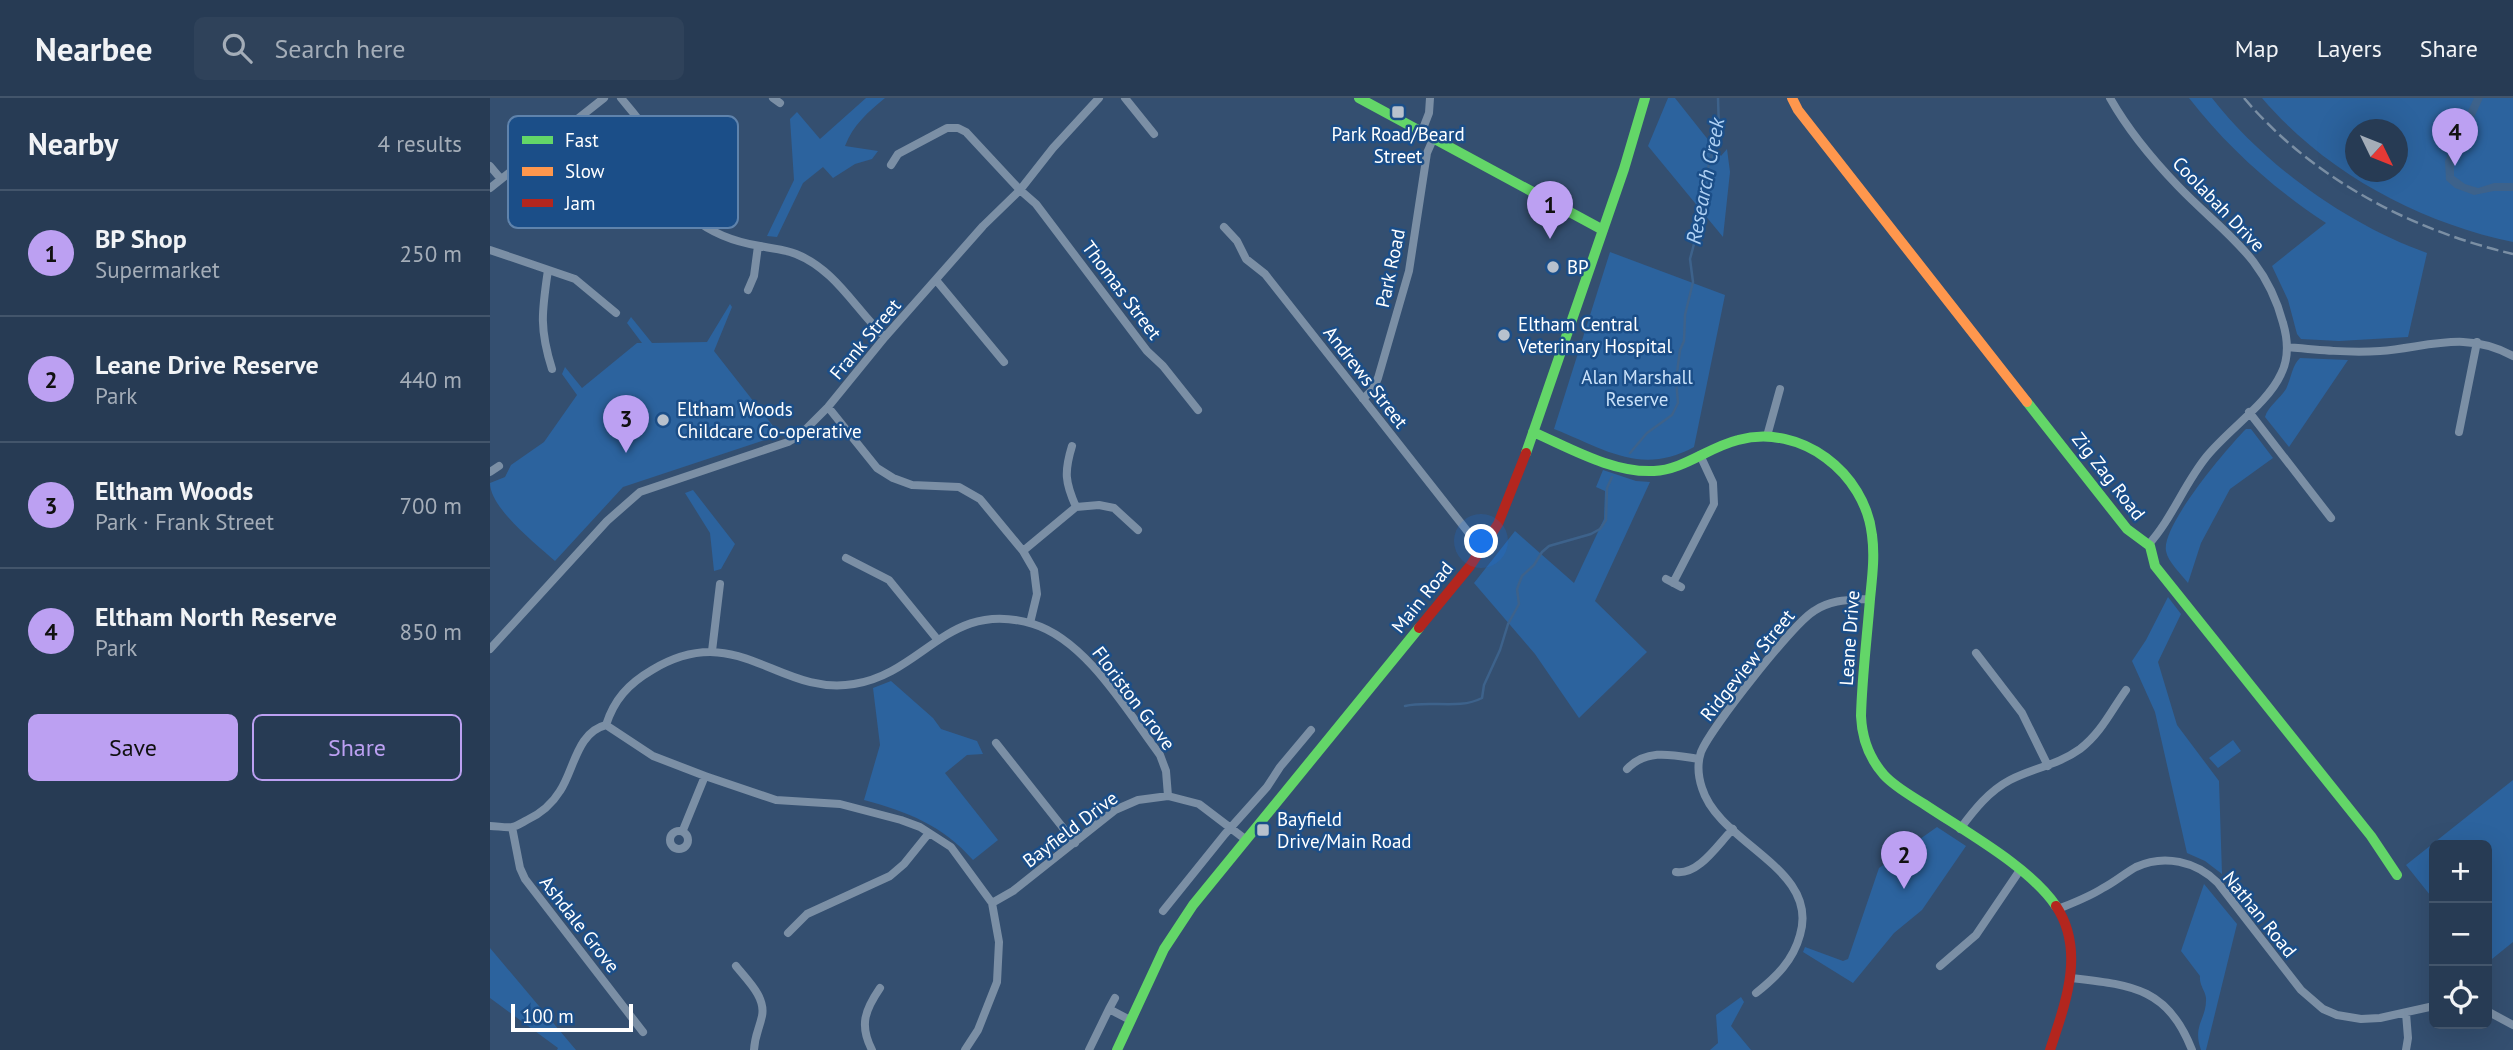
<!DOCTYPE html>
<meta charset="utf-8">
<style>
:root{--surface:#273b54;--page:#2f425a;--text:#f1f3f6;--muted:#a4adb8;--line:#43556b;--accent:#bca0f2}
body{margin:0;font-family:"PT Sans",sans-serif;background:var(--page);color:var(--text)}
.controls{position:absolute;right:21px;bottom:21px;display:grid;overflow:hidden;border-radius:10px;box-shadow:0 7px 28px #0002}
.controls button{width:63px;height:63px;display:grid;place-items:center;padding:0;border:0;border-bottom:2px solid var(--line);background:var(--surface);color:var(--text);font:35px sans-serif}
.compass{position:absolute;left:1855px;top:21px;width:63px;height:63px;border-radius:50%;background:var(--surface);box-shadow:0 7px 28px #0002;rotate:133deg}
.scale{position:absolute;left:21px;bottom:18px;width:122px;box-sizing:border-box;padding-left:7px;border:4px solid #fff;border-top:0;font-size:19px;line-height:24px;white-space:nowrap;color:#fff;-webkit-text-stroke:5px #1b4e88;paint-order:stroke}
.you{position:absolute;left:992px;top:444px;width:24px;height:24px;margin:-18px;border:5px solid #fff;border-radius:50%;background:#1a73e8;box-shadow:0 0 0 10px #1a73e833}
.badge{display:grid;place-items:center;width:46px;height:46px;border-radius:50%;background:var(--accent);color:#111;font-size:23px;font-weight:700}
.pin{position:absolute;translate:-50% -58px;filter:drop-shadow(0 2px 4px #0008)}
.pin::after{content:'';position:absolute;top:37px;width:24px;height:21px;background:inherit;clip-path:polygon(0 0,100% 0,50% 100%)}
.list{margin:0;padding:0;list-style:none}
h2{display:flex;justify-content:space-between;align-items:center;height:91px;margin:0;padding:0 28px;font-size:30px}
h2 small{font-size:23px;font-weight:400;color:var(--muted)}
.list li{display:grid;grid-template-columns:46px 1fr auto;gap:21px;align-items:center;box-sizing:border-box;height:126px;padding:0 28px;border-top:2px solid var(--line)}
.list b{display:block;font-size:26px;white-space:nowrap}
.list p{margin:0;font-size:23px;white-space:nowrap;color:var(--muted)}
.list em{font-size:23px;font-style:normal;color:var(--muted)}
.actions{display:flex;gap:14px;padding:21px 28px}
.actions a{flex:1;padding:16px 0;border:2px solid var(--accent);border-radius:10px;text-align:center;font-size:24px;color:var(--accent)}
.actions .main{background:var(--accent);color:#111}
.icon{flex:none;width:38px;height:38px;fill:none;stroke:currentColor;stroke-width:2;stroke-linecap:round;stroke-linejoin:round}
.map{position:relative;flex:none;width:2023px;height:952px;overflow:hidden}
header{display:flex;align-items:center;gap:42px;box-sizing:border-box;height:98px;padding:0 35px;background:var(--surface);border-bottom:2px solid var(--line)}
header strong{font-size:33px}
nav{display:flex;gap:38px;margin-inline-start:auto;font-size:24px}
.search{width:490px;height:63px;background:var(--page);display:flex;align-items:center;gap:18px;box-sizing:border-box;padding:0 24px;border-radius:10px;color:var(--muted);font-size:26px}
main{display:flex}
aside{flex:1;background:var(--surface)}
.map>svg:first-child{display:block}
</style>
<header>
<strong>Nearbee</strong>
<div class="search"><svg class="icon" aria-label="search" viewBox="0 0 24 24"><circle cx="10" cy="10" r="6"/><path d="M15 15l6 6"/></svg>Search here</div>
<nav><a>Map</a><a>Layers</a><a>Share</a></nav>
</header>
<main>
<aside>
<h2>Nearby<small>4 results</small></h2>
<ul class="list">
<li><span class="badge">1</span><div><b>BP Shop</b><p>Supermarket</p></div><em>250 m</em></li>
<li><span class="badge">2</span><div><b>Leane Drive Reserve</b><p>Park</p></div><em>440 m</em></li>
<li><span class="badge">3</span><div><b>Eltham Woods</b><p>Park · Frank Street</p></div><em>700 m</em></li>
<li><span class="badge">4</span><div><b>Eltham North Reserve</b><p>Park</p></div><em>850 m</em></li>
</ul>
<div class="actions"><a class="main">Save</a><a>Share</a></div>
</aside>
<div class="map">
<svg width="2023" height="952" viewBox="0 0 2023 952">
<rect width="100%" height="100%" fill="#344f70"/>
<!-- green -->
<path fill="#2c639e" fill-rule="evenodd" d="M376,0H395C378,14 363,27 355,48L388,53L382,61L365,66L343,80L333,69L313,85L287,139L277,138L304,82L300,21L307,14L330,41Z
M1178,0H1185L1231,58L1237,51L1240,74L1233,139L1158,48Z
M1699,0H1722C1774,67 1858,127 1937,155L1918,239L1849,243L1811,241L1807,236L1798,202L1782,168L1836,125C1784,91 1737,49 1699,0Z
M1772,0H2023V144C1928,124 1835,74 1772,0ZM1866,32H1908V74H1866Z
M1120,154L1235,197L1204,349C1151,378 1115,351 1064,331Z
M240,206L242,209L224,253L290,337L133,389L65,463C46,446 0,410 0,385L15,379L21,367L54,344L87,297L72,276L75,269L92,290L147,245H152L137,225L141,219L162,245L217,244Z
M1810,260L1858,262L1799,349L1775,319C1778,308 1790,301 1796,291C1801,281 1802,267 1810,260Z
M1756,331H1761L1783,360L1740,391L1711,445L1698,485C1691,476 1678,464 1676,453C1671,428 1737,350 1756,331Z
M1113,372L1146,383L1160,384L1105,503L1157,554L1089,620L1045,556L984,485L1025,433L1084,485L1114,421L1115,393L1106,389Z
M203,392L245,446L231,471L224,473L220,435L195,395Z
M1678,499L1691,516L1668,564L1687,627L1729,683L1732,776L1715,763L1697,755L1665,614L1642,563L1656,542Z
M401,583L443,620L451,631L487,643L493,656L477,657L455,675L508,742L483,762C452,727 418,714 374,702L390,647L383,590Z
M1743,642L1751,653L1728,670L1719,660Z
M2023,682V844L1997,865V747H1944V802L1916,767Z
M1447,729L1476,748L1432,812L1404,835L1363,885L1313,854L1315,849L1353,863L1358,861L1389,770Z
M1714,786L1747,826L1716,952H1711C1702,927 1717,921 1716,900C1715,892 1709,887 1710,878L1691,853Z
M0,850L86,952H67L68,950L0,900Z
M1251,899L1254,904L1241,928L1261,952H1220L1228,945L1226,917Z"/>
<!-- water -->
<path fill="#3d628b" d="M1984,0H1993L1964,64V78L1975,86L1988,90L2004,85H2023V93H2004L1984,97L1965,90L1956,82L1955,63Z"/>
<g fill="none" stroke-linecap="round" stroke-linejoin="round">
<!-- stream -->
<path stroke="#3d628b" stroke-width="2.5" d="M1140,355L1157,335L1182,317L1188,305L1186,282L1190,252L1194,243L1195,217L1203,184L1200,161L1213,112L1212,91L1229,31L1228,0
M915,608C940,602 969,612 992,600L994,587L1010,552L1018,526L1029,506L1027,491L1032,478L1044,467L1052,454L1059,448L1101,436L1110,431L1116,422L1117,390L1122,379"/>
<!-- street -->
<path stroke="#7b8fa5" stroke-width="8" d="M131,0C139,10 148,19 154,30C170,57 176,97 202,119C221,135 245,144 270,148C282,151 294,151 306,156C346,172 365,211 395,239
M283,0L290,5
M635,0L664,36
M1620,0C1638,32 1663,62 1688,88C1733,135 1775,157 1793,225C1798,242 1799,260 1791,276C1778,305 1738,332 1717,358C1694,386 1682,421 1658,447
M932,33L939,15L940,0
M401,67L408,56L457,30H468L476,34L530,92L546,106L657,253L673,268L708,312
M0,68L11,81
M0,90L114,0
M734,129L747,143L756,161L775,176L978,434L995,447
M0,152L85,181L126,215
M58,172C52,213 49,230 62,271
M446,182L514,264
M258,192L264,178L268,148
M1797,249C1828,252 1859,255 1890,253C1939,249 1976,232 2023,258
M873,301L883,291L888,280L919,173L937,55L944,39
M338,309L387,370L403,380L422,387L469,389L490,401L533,453L544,472L547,496L540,525
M1759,314L1841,420
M1969,334L1987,244
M1277,338L1290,291
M582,348C574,374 575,384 586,409
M0,374L9,368
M533,453L586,409L609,407L624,410L648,432
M356,460L399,482L447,541
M1176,481L1191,489
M1183,485L1224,406L1223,385L1210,357
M0,551L117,423L150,394L298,344L311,336L338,309L395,239L493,128L530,92L563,50L609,0
M222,553L230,486
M1486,555L1532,615L1558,668
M116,627C124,602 138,586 162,572C248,520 288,599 364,586C434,575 459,500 543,526C596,542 637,613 670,657L676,673L678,698
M116,627L163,658L215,678L286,702L350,706L411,722L430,729L461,749L502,805L509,844L507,884L488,932L475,952
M506,645L585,745
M1137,671C1157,650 1183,657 1209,661
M0,728C7,728 16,730 22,729C27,728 33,724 37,722C52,715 62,706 70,693C84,672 87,634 116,627
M22,729L30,770L35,781L153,934
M1470,731C1484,712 1499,693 1520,682C1543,670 1568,667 1590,651C1611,635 1621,613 1636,592
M193,732L215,678
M180 742a9 9 0 1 1 18 0a9 9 0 1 1-18 0Z
M1186,774C1209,777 1228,746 1243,731
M502,805L523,793L625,712L648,702L678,698L709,706L755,741
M1568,811C1583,805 1599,799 1613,790C1625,784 1635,775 1646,769C1674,756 1706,763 1728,785L1811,892L1833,911L1847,917L1871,921L1890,920L1944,908
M673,813L735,736L777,689L790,669L821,632
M298,835L317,816L400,778L414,766L439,735
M246,868C257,882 276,899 272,918C269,932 265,936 264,952
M1450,868L1486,837L1530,772
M1582,880C1642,887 1678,890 1702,952
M1266,895C1286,879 1303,863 1310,837C1330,770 1229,746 1212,690C1208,678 1207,666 1211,654C1220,631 1303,526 1324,513C1341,501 1360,502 1380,501
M619,911L625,900
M1997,913L2023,927
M1916,915L1918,940L1916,952
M382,952C369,927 375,912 390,890
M599,952L619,911L640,922"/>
<!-- fast -->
<path stroke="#63d668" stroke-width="10" d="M869,0L1113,132
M1537,304L1637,431L1660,448L1665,468L1881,738L1907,777
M1043,334C1080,350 1122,375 1164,373C1193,372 1219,349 1248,342C1311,325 1375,375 1382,437C1385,459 1382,480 1380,501C1377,540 1372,579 1371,618C1372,641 1379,660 1394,677C1405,689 1420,697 1434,706C1474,733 1540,769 1566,808
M1036,355L1134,71L1155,0
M627,952L674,851L703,807L929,530"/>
<!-- slow -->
<path stroke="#ff974d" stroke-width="10" d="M1302,0L1308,12L1537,304"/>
<!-- jam -->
<path stroke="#b3261e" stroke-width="10" d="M929,530L980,468L1008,426L1036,355
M1560,952C1575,906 1596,853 1566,808"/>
<!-- rail -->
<path stroke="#7b8fa4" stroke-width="2.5" stroke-dasharray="12 5" stroke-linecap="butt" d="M1754,0C1823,81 1921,132 2023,156"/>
</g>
<!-- markers -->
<g fill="#b8c1cd" stroke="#1b4e88" stroke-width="2.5">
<rect x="901" y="7" width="14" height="14" rx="3.5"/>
<circle cx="1063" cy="169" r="7"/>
<circle cx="1014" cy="237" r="7"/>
<circle cx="173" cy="322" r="7"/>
<rect x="766" y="725" width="14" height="14" rx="3.5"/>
</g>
<g text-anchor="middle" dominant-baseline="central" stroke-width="5" stroke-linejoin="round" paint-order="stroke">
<!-- poi labels -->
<g font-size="19" fill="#fff" stroke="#1b4e88" text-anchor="start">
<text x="908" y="36" text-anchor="middle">Park Road/Beard<tspan x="908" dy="22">Street</tspan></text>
<text x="1077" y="169">BP</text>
<text x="1028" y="226">Eltham Central<tspan x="1028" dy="22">Veterinary Hospital</tspan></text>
<text x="187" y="311">Eltham Woods<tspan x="187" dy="22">Childcare Co-operative</tspan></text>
<text x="787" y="721">Bayfield<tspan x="787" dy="22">Drive/Main Road</tspan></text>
</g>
<!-- street labels -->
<g font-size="19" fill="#fff" stroke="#1b4e88">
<text transform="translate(1729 106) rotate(46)">Coolabah Drive</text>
<text transform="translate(900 170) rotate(-78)">Park Road</text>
<text transform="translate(632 192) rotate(53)">Thomas Street</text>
<text transform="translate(375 241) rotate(-50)">Frank Street</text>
<text transform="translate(876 279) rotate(52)">Andrews Street</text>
<text transform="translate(1619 378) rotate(52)">Zig Zag Road</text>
<text transform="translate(932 499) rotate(-51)">Main Road</text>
<text transform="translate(1359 540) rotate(-86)">Leane Drive</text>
<text transform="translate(1257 567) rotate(-51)">Ridgeview Street</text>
<text transform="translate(644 600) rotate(53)">Floriston Grove</text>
<text transform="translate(580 731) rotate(-37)">Bayfield Drive</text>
<text transform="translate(1770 816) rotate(51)">Nathan Road</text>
<text transform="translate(90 826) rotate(52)">Ashdale Grove</text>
</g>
<!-- park labels -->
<g font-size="19" fill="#c9e1f9" stroke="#1b4e88">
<text x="1147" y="279">Alan Marshall<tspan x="1147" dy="22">Reserve</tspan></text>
</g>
<!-- water labels -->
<g font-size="21" font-style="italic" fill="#afd1f4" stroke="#1b4e88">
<text transform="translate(1215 83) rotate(-79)">Research Creek</text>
</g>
</g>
<!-- legend -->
<rect x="18" y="18" width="230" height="112" rx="10" fill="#1b4e88" stroke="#5f83ac" stroke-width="2"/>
<rect x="32" y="38" width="31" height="8" fill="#63d668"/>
<rect x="32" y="69" width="31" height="9" fill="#ff974d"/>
<rect x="32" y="101" width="31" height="8" fill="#b3261e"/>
<g font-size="19" fill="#fff">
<text x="75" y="49">Fast</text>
<text x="75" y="80">Slow</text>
<text x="75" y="112">Jam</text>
</g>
</svg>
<div class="controls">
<button>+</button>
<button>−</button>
<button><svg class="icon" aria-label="locate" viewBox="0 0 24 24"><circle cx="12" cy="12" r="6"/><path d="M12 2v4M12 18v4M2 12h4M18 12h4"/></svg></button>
</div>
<svg class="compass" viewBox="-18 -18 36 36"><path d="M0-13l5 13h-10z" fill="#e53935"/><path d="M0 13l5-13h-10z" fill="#a4adb8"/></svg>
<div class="scale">100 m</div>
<div class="you"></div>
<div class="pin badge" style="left:1060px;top:141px">1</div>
<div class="pin badge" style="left:1414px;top:791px">2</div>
<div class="pin badge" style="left:136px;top:355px">3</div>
<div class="pin badge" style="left:1965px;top:68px">4</div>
</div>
</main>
